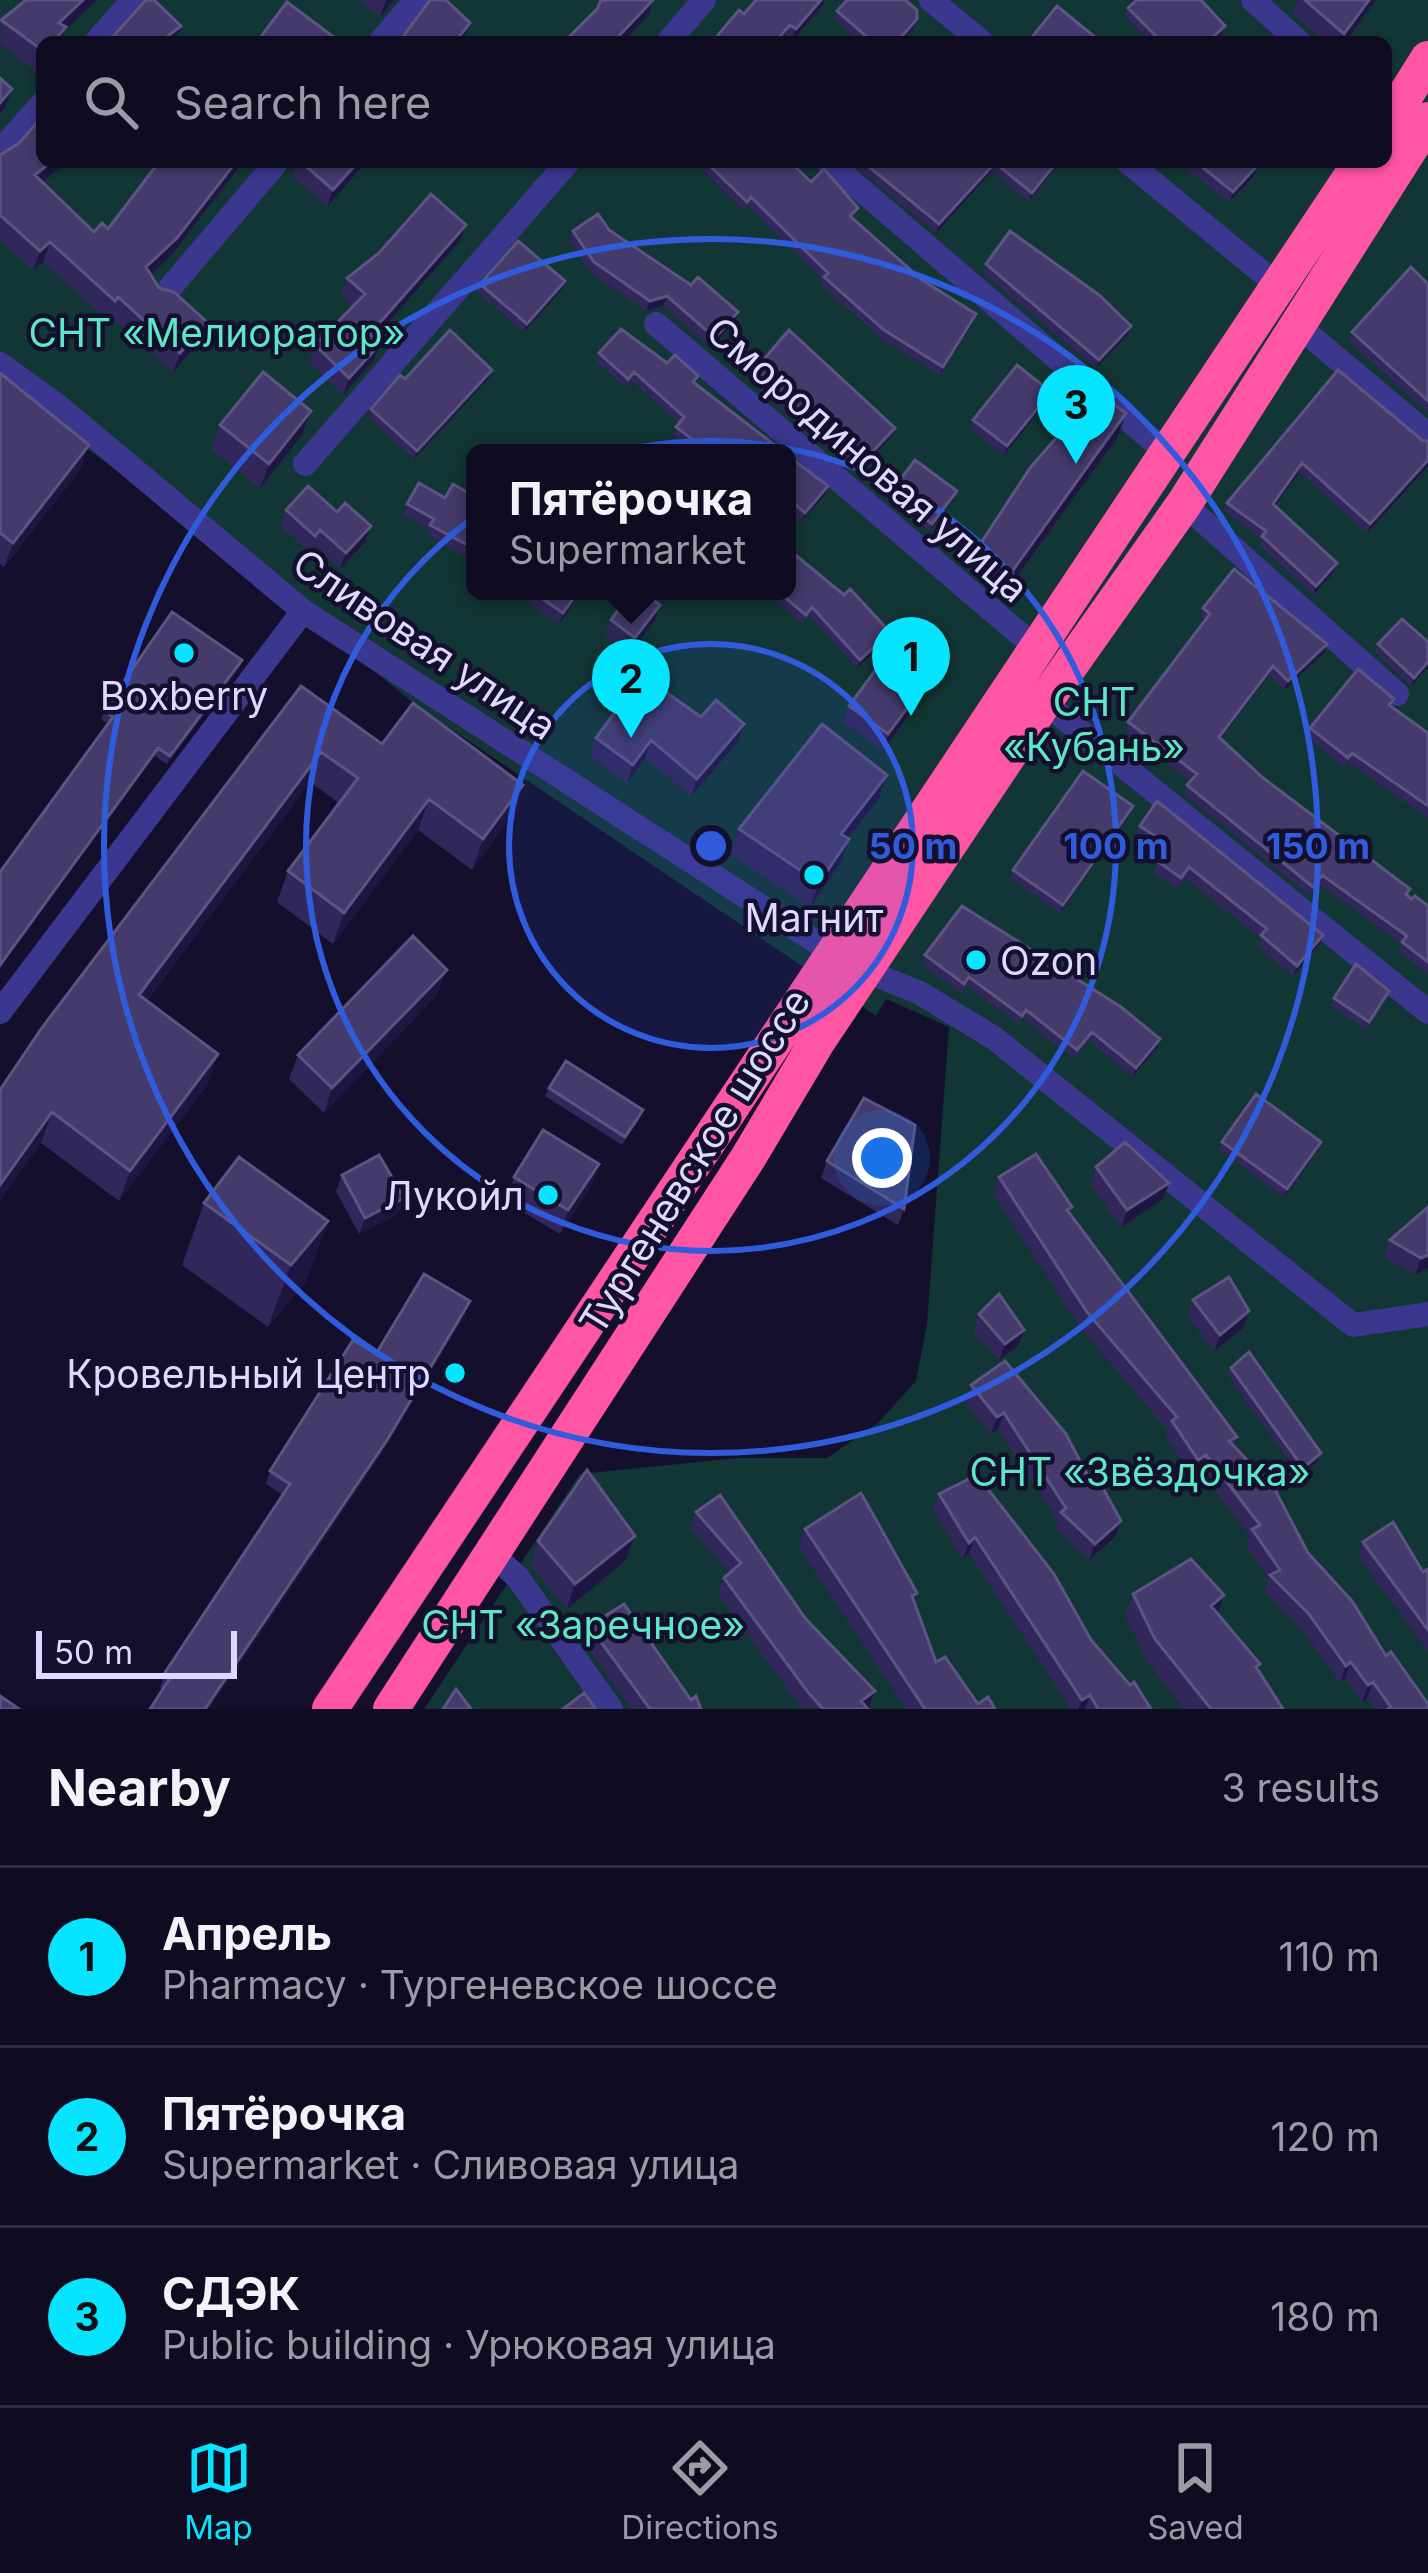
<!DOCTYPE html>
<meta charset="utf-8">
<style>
:root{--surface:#0f0b21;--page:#18142a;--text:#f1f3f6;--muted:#9b9ba5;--line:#2f2b3f;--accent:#06e4ff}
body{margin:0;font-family:Inter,sans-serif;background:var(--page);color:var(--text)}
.scale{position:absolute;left:36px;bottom:30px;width:201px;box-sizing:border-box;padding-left:12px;border:6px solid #dedaff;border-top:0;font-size:33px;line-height:42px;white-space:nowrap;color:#dedaff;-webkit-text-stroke:9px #140f2c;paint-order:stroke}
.you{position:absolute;left:882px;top:1158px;width:42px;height:42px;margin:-30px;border:9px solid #fff;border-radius:50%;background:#1a73e8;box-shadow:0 0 0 18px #1a73e833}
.badge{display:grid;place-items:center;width:78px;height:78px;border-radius:50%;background:var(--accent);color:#111;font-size:39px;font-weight:700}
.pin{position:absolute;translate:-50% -99px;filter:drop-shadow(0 3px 6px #0008)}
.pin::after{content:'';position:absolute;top:63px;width:42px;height:36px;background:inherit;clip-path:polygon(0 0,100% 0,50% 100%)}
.popup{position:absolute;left:466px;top:444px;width:330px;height:156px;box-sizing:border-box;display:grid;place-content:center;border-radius:18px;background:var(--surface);filter:drop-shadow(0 3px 9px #0005);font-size:39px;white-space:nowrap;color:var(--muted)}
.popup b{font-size:45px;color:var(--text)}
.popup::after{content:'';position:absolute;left:50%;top:100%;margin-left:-24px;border:24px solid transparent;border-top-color:var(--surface)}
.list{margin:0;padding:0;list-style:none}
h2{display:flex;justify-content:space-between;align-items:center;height:156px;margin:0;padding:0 48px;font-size:51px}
h2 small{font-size:39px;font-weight:400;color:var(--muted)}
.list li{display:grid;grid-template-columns:78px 1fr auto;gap:36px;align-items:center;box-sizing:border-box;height:180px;padding:0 48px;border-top:3px solid var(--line)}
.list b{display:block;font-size:45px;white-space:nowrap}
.list p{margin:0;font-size:39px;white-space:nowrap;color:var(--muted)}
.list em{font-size:39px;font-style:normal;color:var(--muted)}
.icon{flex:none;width:66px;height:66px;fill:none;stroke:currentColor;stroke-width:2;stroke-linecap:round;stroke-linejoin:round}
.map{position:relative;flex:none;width:1428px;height:1709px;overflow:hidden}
.search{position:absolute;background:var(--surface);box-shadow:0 3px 9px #0004;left:36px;right:36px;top:36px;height:132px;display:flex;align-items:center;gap:30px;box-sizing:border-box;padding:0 42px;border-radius:18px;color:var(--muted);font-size:45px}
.sheet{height:696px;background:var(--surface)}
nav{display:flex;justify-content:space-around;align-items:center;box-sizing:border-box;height:168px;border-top:3px solid var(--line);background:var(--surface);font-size:33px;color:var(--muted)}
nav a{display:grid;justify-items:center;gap:6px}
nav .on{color:var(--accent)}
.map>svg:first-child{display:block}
</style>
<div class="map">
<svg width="1428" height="1709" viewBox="0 0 1428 1709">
<rect width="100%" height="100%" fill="#140f2c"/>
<!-- green -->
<path fill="#123635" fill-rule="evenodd" d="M0,0H1428V1709H424L580,1474L737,1458H827L879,1422L916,1381L927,1324L949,1027L886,999L876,1016L417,706L244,565L0,384ZM42,42H1386V162H42ZM475,453H787V591H475Z"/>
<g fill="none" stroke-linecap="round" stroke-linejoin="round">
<!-- street -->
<path stroke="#3b378e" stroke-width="24" d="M931,0L982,42
M1253,0L1299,42
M96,42L133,0
M380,42L416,0
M668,42L704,0
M0,151L42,104
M829,162L1166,452
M1128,162L1276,284
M164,295L277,162
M1295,323L1428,435
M656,324L1035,647
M0,364L58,406L303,611L832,952
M305,464L568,162
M1184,504L1397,694
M1044,702L1428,1012
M866,971L920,993L994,1038L1353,1325L1428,1314
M0,1012L303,611
M492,1553L518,1578L611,1709"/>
<!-- highway -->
<path stroke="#ff55a5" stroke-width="36" d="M1386,126L1428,59
M330,1709L1361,162
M391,1709L748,1158L817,1042L1044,702L1184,504L1428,120"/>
</g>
<!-- wall -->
<path fill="#32275a" d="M359,0H394L380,17Z
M756,0H825L791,42L785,37L781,42H712L744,14Z
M1299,0H1376L1345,42H1325L1293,14Z
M1128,8L1225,26L1222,34L1214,42H1151L1125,16Z
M837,11L914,27L901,42H860L834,19Z
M1,20L64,31L42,42V66L37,72L0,44Z
M0,155L42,162H67L43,182L94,232L108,229L159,162H243L170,257L151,275L159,288L207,322L200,341L173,372L111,317L108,320L43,262L33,270L0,241Z
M298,162H366L327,207L293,176Z
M694,162H790L811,182L858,208L853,219L973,323L940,375L881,338L821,285L823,280L748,206L744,210Z
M850,162H1060L1029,201L992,171L936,233Z
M1178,162H1252L1257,166L1253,177L1229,202Z
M609,230L735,322L711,348L663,306L646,311L591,272L569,241L573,231Z
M460,241L374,338V360L343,395L309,361L315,345L353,305L341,294L347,278Z
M986,264L1128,334L1096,368L983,273Z
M565,281L562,289L524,332L477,292L480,284Z
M1428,284V413L1349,341L1352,332Z
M599,353L667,363L698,376L695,383L785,453H697L673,435L679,424L631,380L625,387L596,361Z
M492,370L489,378L414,459L368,417L371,409L405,379Z
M1338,370L1422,440L1367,533L1299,472L1275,506L1337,563L1334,572L1313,595L1259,545L1261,539L1224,511L1227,503Z
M0,373L81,469L4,567L0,564Z
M752,373L892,436L857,473L749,381Z
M1048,400L1004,455L970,428L973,420Z
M311,411L302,435L260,488L211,449L220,425Z
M1126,413L1117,438L1002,597L970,570L979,546Z
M787,455L828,486L825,495L802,521L787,508Z
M891,492L954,499L929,532L888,500Z
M475,497V577L470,573L475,562L427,535L429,529L403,514L407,504L445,498Z
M286,510L337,512L371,526L365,542L340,569L314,546L309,552L280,526Z
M512,591H582L559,624Z
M764,591H787L890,632L887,640L857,668L809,615L802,623Z
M660,605L654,621L629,654L605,636L611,620Z
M1203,608L1324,653L1284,690L1269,675L1221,739L1262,777L1410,889L1407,895L1411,899L1428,906V974L1398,951L1401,943L1319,884L1310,896L1184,794L1190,781L1125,731L1128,722L1205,621L1200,617Z
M1428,642V667L1411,686L1375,652L1378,644Z
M242,660L239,669L167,764L101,719L104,710Z
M301,686L382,744L523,785L512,816L472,870L418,830L333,944L277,902L288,871L339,803L310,782L147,1001L218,1054L207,1085L119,1201L41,1143L0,1200Z
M921,698L883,751L843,722L849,706Z
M1394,699L1391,707L1428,733V818L1348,762L1344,767L1307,737L1310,728Z
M701,717L744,724L738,742L691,796L645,758L627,783L590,756L596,738Z
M887,775L878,800L848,838L840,863L810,908L730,854L739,829Z
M1130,814L1060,913L1010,878L1013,870Z
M1140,826L1319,945L1293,976L1258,946L1260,938L1185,878L1177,889L1153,872L1162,854L1136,836Z
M925,955L1157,1047L1132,1077L1089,1040L1074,1059L1023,1018L1019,1024L966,985L961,993L922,964Z
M438,994L324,1113L289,1079L298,1055Z
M1334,998L1386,1000L1366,1030L1331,1006Z
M549,1088L640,1118L622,1145L545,1096Z
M1222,1142H1321L1318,1150L1284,1197L1219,1150Z
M827,1161L904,1209L898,1225L821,1178Z
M599,1164L590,1188L560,1234L506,1202L514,1177Z
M1096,1167L1163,1199L1121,1227L1090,1184Z
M342,1175L404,1198L398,1214L359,1234L336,1191Z
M999,1177L1072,1207L1070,1213L1237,1437L1233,1445L1308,1553L1428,1709H1375L1367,1698L1362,1702L1345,1678L1340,1683L1302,1629L1264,1592L1269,1579L1246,1546L1250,1536L1200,1471L1192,1476L1166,1438L1168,1431L1081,1328L993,1194Z
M204,1203L328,1221L305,1283L268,1327L182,1265Z
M1428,1207V1268L1415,1275L1384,1257L1390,1240Z
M1193,1300L1249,1311L1243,1328L1214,1351L1187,1316Z
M465,1314L382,1453L209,1709H150L163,1690L160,1688L164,1674L283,1495L266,1484L270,1471Z
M979,1314L1018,1346L999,1360L973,1331Z
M1231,1368L1321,1453L1318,1461L1300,1476L1228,1376Z
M971,1385L1092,1484L1115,1537L1089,1560L1055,1528L1058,1521L998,1429L991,1434L965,1402Z
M939,1494L1091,1640L1151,1709H1071L969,1553L963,1559L933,1510Z
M696,1512L868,1709L801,1708L718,1594L724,1578L730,1573L690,1528Z
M805,1529L914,1601L936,1662L978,1704L995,1709H906L799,1548Z
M538,1541L626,1560L567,1609L530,1565Z
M1363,1542L1423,1572L1428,1569V1651L1358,1556Z
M1133,1594L1218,1614L1258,1670L1283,1709H1184L1147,1661L1125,1616Z
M592,1624L691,1700L701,1709H632L592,1654L586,1640Z"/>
<!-- shaded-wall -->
<path fill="#1e1640" d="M83,0H97L64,31L60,42H52L59,23Z
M386,0H394L380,17Z
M653,0L649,14L623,42L618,37Z
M821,0H825L824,4L791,42L796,29Z
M1369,0H1376L1345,42H1341L1344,34Z
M917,19L914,27L901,42H897Z
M470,23L464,40L462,42H455Z
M790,25L781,42H775Z
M181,26L175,42H160Z
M1225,26L1222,34L1214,42H1208Z
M12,89L5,108L0,114V103Z
M51,162H67L28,194L35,175Z
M236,162H243L170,257L139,286L146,267Z
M358,162H366L327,207L333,190Z
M1057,162H1060L1029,201L1032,193Z
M995,163L992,171L936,233L939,224Z
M1257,166L1253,177L1229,202L1233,192Z
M466,225L460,241L364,350L370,334Z
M50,242L43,262L33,270L40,251Z
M565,281L562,289L524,332L527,324Z
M667,296L663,306L646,311L650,301Z
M738,312L735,322L711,348L715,338Z
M976,314L973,323L940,375L943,367Z
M207,322L200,341L173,372L180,353Z
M1131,326L1128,334L1096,368L1099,360Z
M380,344L374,360L343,395L349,378Z
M492,370L489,378L414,459L417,451Z
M1051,392L1048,400L1004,455L1007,446Z
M311,411L302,435L260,488L269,464Z
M1126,413L1117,438L1002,597L1011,573Z
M895,428L892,436L857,473L860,465Z
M89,445L81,469L4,567L13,543Z
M1428,460V466L1367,533L1370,524Z
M1302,463L1299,472L1270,513L1273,504Z
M828,486L825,495L802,521L805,513Z
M957,491L954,499L929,532L932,524Z
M371,526L365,542L340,569L346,553Z
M1337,563L1334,572L1313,595L1316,586Z
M579,591H582L559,624L563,613Z
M660,605L654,621L629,654L635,638Z
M890,632L887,640L857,668L860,660Z
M1327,644L1324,653L1284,690L1288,681Z
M242,660L239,669L167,764L170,756Z
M1428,662V667L1411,686L1414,678Z
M1273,666L1269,675L1215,746L1219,737Z
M927,681L921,698L883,751L888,734Z
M744,724L738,742L691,796L697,779Z
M651,740L645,758L627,783L633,765Z
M158,748L155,756L0,969V965Z
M321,752L310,782L128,1026L139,995Z
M887,775L878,800L832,858L841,834Z
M523,785L512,816L472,870L483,839Z
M429,799L418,830L333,944L344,913Z
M1133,806L1130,814L1060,913L1063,905Z
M849,839L840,863L810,908L819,883Z
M1323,935L1319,945L1293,976L1297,966Z
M447,970L438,994L324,1113L332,1088Z
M1160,1039L1157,1047L1132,1077L1136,1068Z
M218,1054L207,1085L119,1201L130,1171Z
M52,1112L41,1143L0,1200V1185Z
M1321,1142L1318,1150L1284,1197L1287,1189Z
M599,1164L590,1188L560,1234L568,1210Z
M1169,1183L1163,1199L1121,1227L1127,1210Z
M404,1198L398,1214L359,1234L365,1218Z
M328,1221L305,1283L268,1327L291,1265Z
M1428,1255V1268L1415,1275L1421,1258Z
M470,1301L465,1314L382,1453L209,1709H205Z
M1249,1311L1243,1328L1214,1351L1220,1335Z
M1024,1330L1018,1346L999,1360L1005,1344Z
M1004,1413L998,1429L991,1434L997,1417Z
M1321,1453L1318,1461L1300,1476L1303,1468Z
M1206,1455L1200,1471L1192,1476L1198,1460Z
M1121,1521L1115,1537L1089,1560L1095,1544Z
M635,1536L626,1560L567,1609L575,1584Z
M975,1537L969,1553L963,1559L969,1543Z
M1224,1595L1216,1618L1211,1606Z
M1351,1662L1345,1678L1340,1683L1346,1666Z
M1373,1682L1367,1698L1362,1702L1368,1685Z
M875,1691L869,1708L867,1709L861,1701Z
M1090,1695L1085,1709H1078L1082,1700Z"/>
<!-- building -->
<path fill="#443b6c" stroke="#5c5483" stroke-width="3" d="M26,0H83L59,23L66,27L53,42H42V50L1,20Z
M146,0H154L181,26L160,42H108Z
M430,0H446L470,23L455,42H399Z
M601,0H653L618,37L624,42H564L597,9Z
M756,0H821L796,29L790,25L775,42H712L739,10L744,14Z
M847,0H905L917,10V19L897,42H873L837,11Z
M1137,0H1201L1225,26L1208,42H1162L1128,8Z
M1305,0H1369L1344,34Z
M287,2L335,38L332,42H262L259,39Z
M1057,6L1101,42H1028Z
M0,78L12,89L0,103Z
M42,117V162H51L35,175L94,232L102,223L108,229L159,162H236L177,238L146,267L159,288L174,292L207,322L180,353L118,297L115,301L50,242L40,251L0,215V155L19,143Z
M301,162H358L333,190Z
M706,162H790L811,182L824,169L858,208L850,216L922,280L976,314L943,367L884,330L824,277L828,273L751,197L747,202Z
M863,162H1057L1032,193L995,163L939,224Z
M1196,162H1252L1257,166L1233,192Z
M431,194L466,225L370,334L380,344L349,378L315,345L365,294L347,278L379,253Z
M598,214L609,230L691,285L698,277L738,312L715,338L667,296L650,301L594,262L573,231Z
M1010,231L1099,295L1131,326L1099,360L986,264Z
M518,241L565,281L527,324L480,284Z
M1411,267L1428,284V401L1352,332Z
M621,329L667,363L675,355L698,376L693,382L785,453H726L716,445L710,453L676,427L684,417L634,372L628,379L599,353Z
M450,330L492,370L417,451L371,409L400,375L405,379Z
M789,330L895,428L860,465L752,373Z
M1017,365L1051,392L1007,446L973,420Z
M1338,370L1422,440L1428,441V460L1370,524L1302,463L1273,504L1337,563L1316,586L1262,536L1266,531L1227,503Z
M263,372L311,411L269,464L220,425Z
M0,373L89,445L13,543L0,533Z
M1096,392L1126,413L1011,573L979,546L1030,468Z
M787,455L828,486L805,513L787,497Z
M915,460L957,491L932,524L891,492Z
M419,483L445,498L453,484L475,497V549L430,525L434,519L407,504Z
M308,486L337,512L345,503L371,526L346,553L320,530L315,536L286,510Z
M787,548L844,595L850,589L890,632L860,660L812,607L806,615L777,591H787Z
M1234,569L1327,644L1288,681L1273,666L1219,737L1262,777L1410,889L1406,894L1411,899L1415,896L1428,906V962L1402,942L1407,936L1322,875L1313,887L1187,785L1197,774L1128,722L1210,614L1203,608Z
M531,591H579L563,613Z
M632,591H641L660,605L635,638L611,620Z
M172,612L242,660L170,756L158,748L0,965V872L113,717L104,710Z
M1402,619L1428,642V662L1414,678L1378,644Z
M888,653L927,681L888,734L849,706Z
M1358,669L1394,699L1389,705L1428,733V806L1352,753L1348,758L1310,728Z
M642,675L701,717L716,700L744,724L697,779L651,740L633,765L596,738Z
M301,686L382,744L413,703L523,785L483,839L429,799L344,913L288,871L358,778L321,752L139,995L218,1054L130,1171L52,1112L0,1185V1090L41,1029Z
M822,724L887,775L841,834L849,839L819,883L739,829Z
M1083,771L1133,806L1063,905L1013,870Z
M1157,801L1323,935L1297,966L1261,935L1267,929L1189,867L1181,878L1157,861L1168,845L1140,826Z
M962,906L1121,1007L1160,1039L1136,1068L1092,1032L1077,1050L1026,1010L1022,1016L969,977L964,984L925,955Z
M413,936L447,970L332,1088L298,1055Z
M1356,964L1389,991L1369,1022L1334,998Z
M566,1061L643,1110L625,1137L549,1088Z
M1256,1094L1321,1142L1287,1189L1222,1142Z
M864,1098L915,1125L904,1209L827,1161Z
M543,1130L599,1164L568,1210L514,1177Z
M1125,1142L1169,1183L1127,1210L1096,1167Z
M1036,1154L1072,1207L1067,1210L1237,1437L1229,1441L1274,1488L1308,1553L1352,1601L1386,1656L1391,1652L1428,1704V1709H1388L1391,1707L1373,1682L1368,1685L1351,1662L1346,1666L1308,1613L1270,1575L1280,1570L1252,1529L1260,1525L1206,1455L1198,1460L1172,1421L1177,1417L1087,1312L999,1177Z
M379,1155L404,1198L365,1218L342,1175Z
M239,1157L328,1221L291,1265L204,1203Z
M1428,1207V1255L1421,1258L1390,1240Z
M424,1274L470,1301L387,1440L205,1709H150L170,1678L164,1674L290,1484L270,1471L353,1340L376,1354Z
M1229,1277L1249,1311L1220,1335L1193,1300Z
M999,1294L1024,1330L1005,1344L979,1314Z
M1249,1352L1321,1453L1303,1468L1231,1368Z
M1005,1361L1066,1434L1092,1484L1098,1479L1121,1521L1095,1544L1061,1512L1066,1508L1004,1413L997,1417L971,1385Z
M587,1470L635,1536L575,1584L538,1541Z
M977,1475L1054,1574L1091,1640L1130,1685L1134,1682L1151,1709H1098L1090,1695L1082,1700L975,1537L969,1543L939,1494Z
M861,1493L917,1593L912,1596L936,1662L945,1657L978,1704L988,1697L995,1709H925L805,1529Z
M720,1495L805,1618L875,1691L861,1701L868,1709H823L807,1691L724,1578L741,1563L696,1512Z
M1393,1522L1423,1572L1428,1569V1630L1363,1542Z
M1191,1559L1224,1595L1211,1606L1260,1664L1256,1667L1283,1709H1211L1155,1639L1133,1594Z
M624,1604L691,1700L696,1696L701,1709H650L598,1638L592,1624Z
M456,1689L471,1709H443Z
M584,1693L596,1709H563Z
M0,1696L19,1709H0Z"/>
<!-- distance rings -->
<circle cx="711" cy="846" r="202" fill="#305cdc" fill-opacity=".12"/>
<g fill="none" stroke="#305cdc" stroke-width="6">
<circle cx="711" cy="846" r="202"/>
<circle cx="711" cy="846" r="405"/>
<circle cx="711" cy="846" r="607"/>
</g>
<!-- markers -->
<g fill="#06e4ff" stroke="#140f2c" stroke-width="4.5">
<circle cx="184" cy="653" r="12"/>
<circle cx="814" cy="875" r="12"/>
<circle cx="976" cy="960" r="12"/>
<circle cx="548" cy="1195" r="12"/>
<circle cx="455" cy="1373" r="12"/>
</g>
<g text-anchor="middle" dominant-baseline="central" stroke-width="9" stroke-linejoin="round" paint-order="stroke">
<!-- park labels -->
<g font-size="39" fill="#5ce8c6" stroke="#140f2c">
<text x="217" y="332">СНТ «Мелиоратор»</text>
<text x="1094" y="701">СНТ<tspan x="1094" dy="45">«Кубань»</tspan></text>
<text x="1140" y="1471">СНТ «Звёздочка»</text>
<text x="583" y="1624">СНТ «Заречное»</text>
</g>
<!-- street labels -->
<g font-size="39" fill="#dedaff" stroke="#140f2c">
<text transform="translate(868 459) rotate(41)">Смородиновая улица</text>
<text transform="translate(425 644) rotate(34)">Сливовая улица</text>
<text transform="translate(694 1161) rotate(-58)">Тургеневское шоссе</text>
</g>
<!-- poi labels -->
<g font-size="39" fill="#dedaff" stroke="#140f2c">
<text x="184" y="695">Boxberry</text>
<text x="814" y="917">Магнит</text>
<text x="1000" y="960" text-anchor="start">Ozon</text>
<text x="524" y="1195" text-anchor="end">Лукойл</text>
<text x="431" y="1373" text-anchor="end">Кровельный Центр</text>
</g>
</g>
<circle cx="711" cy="846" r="18" fill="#305cdc" stroke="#140f2c" stroke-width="6"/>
<g font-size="36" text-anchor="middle" font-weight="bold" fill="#305cdc" stroke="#140f2c" stroke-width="9" stroke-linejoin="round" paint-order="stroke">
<text x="913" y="859">50 m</text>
<text x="1116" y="859">100 m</text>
<text x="1318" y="859">150 m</text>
</g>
</svg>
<div class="scale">50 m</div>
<div class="you"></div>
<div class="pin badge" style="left:911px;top:716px">1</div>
<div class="pin badge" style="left:631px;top:738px">2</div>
<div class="popup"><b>Пятёрочка</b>Supermarket</div>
<div class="pin badge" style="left:1076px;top:464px">3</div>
<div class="search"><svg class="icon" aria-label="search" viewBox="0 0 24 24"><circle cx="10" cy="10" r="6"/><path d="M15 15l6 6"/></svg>Search here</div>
</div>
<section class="sheet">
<h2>Nearby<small>3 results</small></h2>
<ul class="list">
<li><span class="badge">1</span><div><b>Апрель</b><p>Pharmacy · Тургеневское шоссе</p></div><em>110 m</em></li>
<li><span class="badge">2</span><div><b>Пятёрочка</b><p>Supermarket · Сливовая улица</p></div><em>120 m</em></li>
<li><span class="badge">3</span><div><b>СДЭК</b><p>Public building · Урюковая улица</p></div><em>180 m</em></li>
</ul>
</section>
<nav>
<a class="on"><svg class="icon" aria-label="map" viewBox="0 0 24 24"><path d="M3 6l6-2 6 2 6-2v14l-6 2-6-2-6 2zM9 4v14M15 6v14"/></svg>Map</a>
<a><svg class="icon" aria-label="directions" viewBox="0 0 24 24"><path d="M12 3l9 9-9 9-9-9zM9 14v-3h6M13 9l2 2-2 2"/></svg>Directions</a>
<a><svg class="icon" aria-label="saved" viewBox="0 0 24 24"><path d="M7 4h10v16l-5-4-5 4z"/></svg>Saved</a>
</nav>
